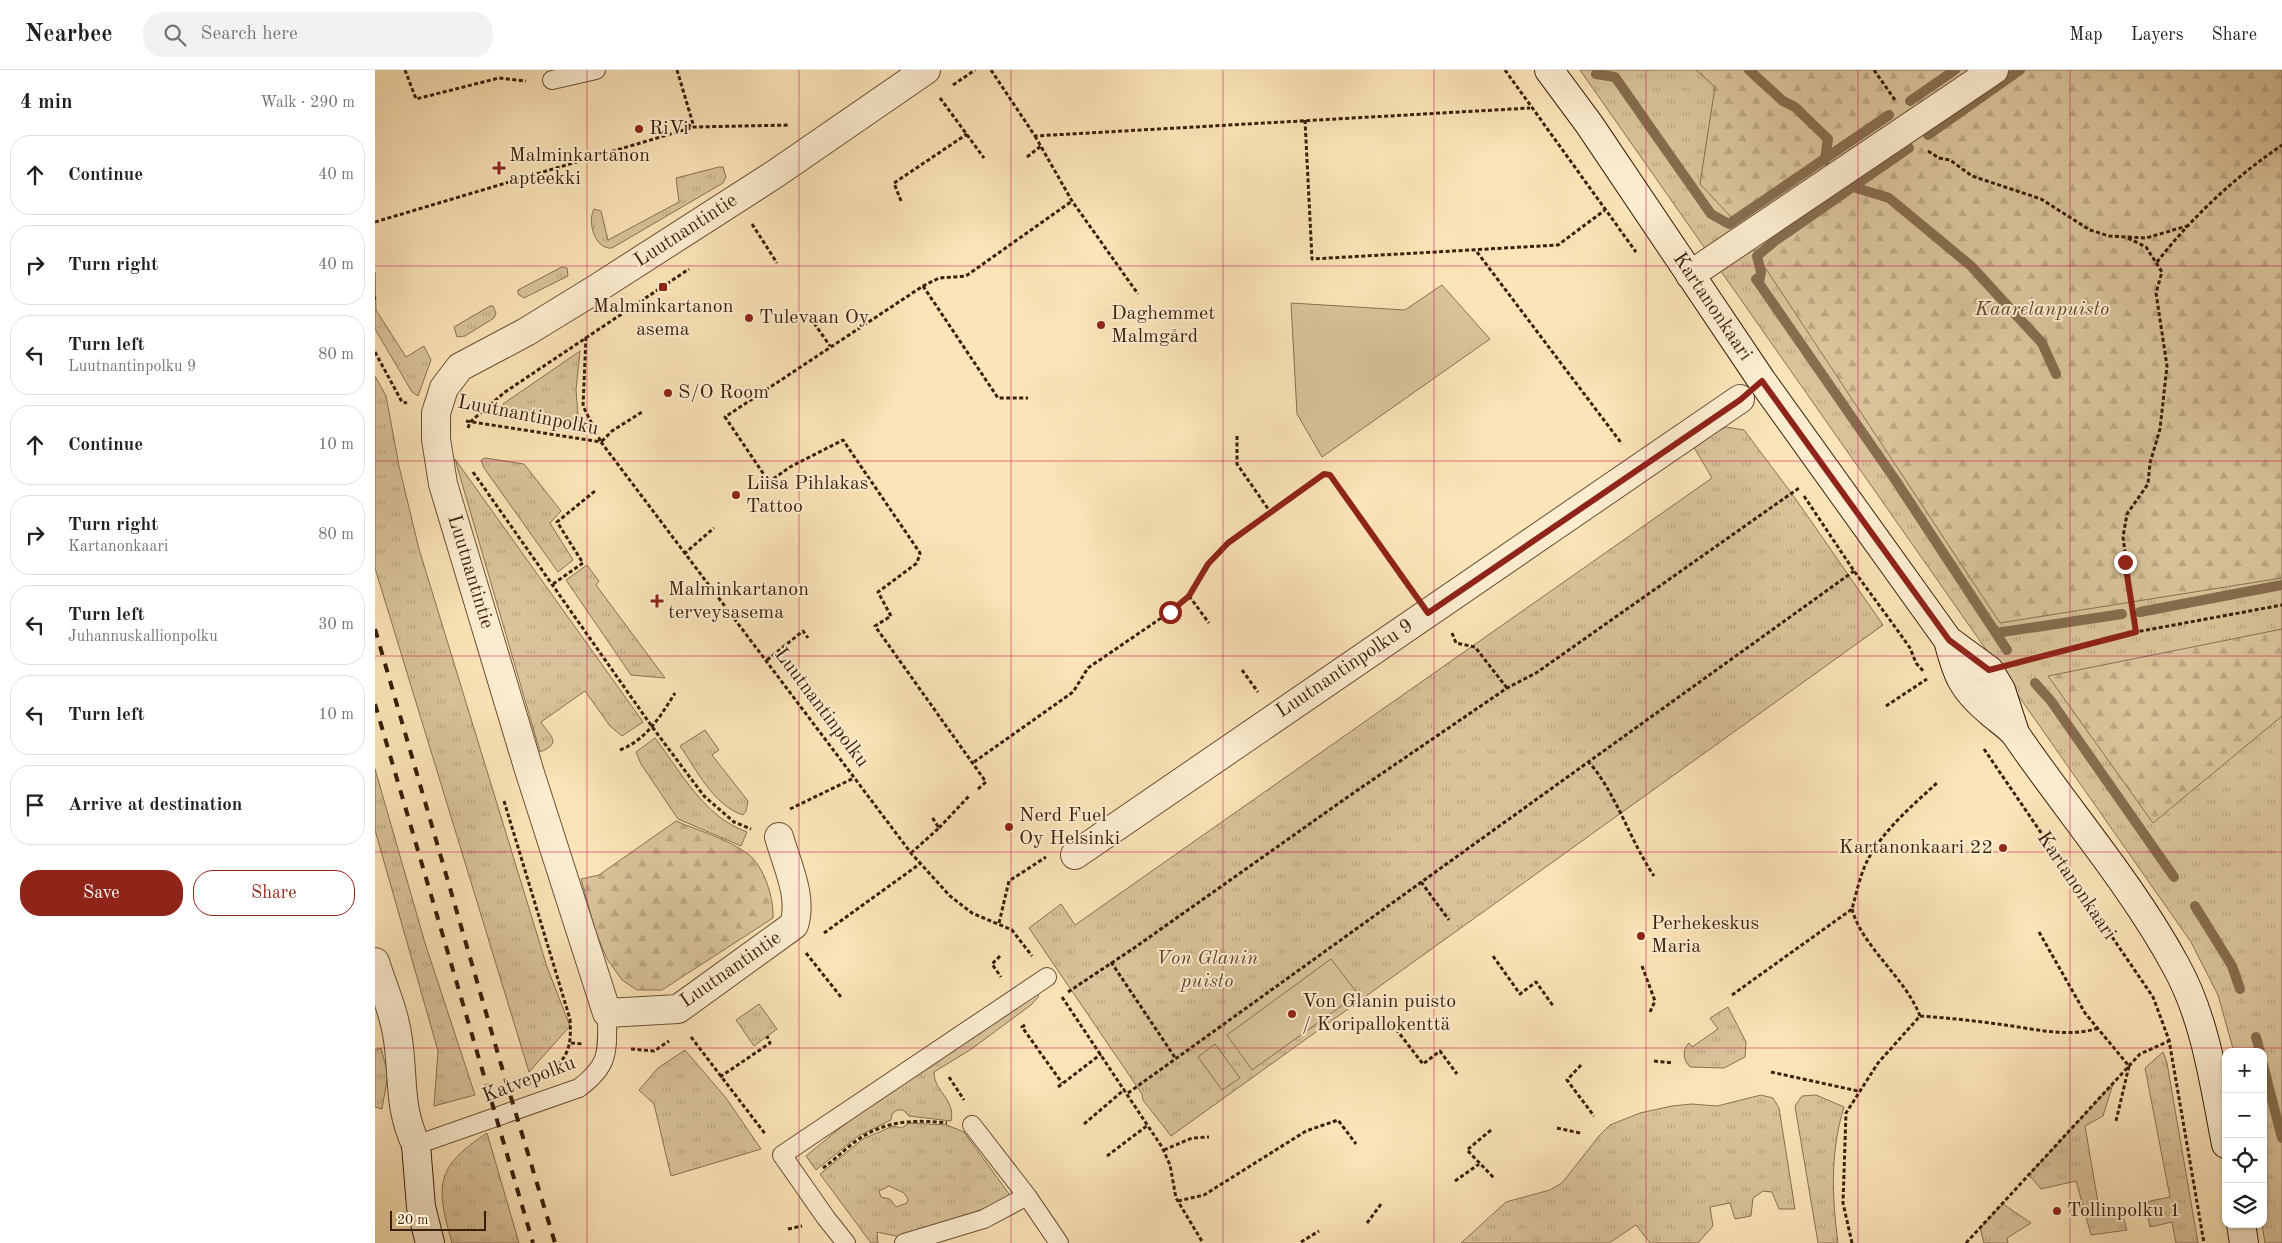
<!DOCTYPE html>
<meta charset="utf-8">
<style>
:root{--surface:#fff;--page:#f2f2f2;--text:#202124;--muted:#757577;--line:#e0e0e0;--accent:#8f2418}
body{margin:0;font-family:"Old Standard TT",serif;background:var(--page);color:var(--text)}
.controls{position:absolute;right:15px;bottom:15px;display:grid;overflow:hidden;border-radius:10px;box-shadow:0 1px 4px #0004}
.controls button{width:45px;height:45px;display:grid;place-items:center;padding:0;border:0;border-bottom:1px solid var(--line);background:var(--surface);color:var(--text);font:25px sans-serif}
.scale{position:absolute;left:15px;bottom:12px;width:96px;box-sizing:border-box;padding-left:5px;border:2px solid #3a1f0a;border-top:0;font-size:14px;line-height:18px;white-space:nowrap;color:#3a1f0a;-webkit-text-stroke:4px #fcedd0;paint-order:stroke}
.stop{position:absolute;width:15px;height:15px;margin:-11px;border:4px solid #8f2418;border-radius:50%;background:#fff}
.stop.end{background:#8f2418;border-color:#fff;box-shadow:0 1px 5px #0008}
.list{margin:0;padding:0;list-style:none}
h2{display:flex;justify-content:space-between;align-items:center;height:65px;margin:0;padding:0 20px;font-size:21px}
h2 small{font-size:16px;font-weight:400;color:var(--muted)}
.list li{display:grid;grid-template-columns:32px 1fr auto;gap:15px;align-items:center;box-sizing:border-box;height:80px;margin:0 10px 10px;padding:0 10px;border:1px solid var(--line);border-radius:20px}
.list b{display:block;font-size:19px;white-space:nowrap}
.list p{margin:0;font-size:16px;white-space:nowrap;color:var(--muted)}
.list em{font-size:16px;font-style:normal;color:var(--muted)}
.actions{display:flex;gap:10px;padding:15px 20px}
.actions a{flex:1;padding:11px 0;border:1px solid var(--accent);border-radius:20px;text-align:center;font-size:18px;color:var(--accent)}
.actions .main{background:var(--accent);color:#fff}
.icon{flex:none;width:28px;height:28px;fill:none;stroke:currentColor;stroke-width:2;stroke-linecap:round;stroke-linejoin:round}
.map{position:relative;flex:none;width:1907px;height:1173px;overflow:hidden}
header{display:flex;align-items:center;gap:30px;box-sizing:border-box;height:70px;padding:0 25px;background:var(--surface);border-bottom:1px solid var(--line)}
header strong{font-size:24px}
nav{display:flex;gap:28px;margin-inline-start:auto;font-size:18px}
.search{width:350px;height:45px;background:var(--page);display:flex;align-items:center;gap:12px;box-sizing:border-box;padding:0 18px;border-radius:20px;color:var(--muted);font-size:19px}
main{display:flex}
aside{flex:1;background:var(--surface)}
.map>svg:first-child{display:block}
</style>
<header>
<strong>Nearbee</strong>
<div class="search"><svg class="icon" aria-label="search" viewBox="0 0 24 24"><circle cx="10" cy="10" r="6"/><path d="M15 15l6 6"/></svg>Search here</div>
<nav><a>Map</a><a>Layers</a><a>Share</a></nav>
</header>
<main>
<aside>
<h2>4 min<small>Walk · 290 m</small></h2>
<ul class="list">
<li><svg class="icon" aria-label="ahead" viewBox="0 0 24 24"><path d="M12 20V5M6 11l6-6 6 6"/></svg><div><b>Continue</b></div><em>40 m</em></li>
<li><svg class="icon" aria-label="right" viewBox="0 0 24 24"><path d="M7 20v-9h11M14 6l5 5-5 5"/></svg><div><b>Turn right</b></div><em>40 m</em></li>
<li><svg class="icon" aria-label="left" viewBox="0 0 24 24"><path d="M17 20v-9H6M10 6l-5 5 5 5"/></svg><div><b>Turn left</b><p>Luutnantinpolku 9</p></div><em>80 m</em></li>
<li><svg class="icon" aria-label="ahead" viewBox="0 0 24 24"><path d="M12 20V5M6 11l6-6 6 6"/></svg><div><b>Continue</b></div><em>10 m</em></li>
<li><svg class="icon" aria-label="right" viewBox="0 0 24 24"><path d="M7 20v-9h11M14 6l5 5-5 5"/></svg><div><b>Turn right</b><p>Kartanonkaari</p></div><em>80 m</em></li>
<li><svg class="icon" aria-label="left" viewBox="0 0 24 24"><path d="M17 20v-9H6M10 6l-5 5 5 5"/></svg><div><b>Turn left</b><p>Juhannuskallionpolku</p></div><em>30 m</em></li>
<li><svg class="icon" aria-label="left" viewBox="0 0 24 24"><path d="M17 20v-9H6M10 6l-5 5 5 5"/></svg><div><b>Turn left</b></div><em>10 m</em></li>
<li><svg class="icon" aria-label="arrive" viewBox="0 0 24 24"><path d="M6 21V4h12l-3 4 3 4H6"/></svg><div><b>Arrive at destination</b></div></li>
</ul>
<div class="actions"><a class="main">Save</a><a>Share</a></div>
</aside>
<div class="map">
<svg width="1907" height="1173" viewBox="0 0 1907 1173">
<defs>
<pattern id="grass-tufts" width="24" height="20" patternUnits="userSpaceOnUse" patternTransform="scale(1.25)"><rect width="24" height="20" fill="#dac39a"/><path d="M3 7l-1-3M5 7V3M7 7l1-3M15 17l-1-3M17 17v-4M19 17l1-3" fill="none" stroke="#bca783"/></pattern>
<pattern id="forest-firs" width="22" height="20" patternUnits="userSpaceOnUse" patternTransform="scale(1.25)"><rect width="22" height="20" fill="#dac39a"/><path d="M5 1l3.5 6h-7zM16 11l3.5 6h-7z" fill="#bca783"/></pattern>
</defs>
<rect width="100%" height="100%" fill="#fbe4b7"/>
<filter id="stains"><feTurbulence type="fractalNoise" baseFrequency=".004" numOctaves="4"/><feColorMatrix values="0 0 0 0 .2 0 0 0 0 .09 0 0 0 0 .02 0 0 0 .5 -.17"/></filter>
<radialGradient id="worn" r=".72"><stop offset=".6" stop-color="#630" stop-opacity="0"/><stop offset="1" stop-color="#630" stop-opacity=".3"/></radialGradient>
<!-- grass -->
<path fill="url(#grass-tufts)" stroke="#8a7152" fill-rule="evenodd" d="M1205,0H1907V1173H1890L1887,1154L1888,982H1859L1843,925L1816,872Z
M344,97H348L351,107L348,113L237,178C220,180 212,152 219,139L226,141L233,170L304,132L301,108Z
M187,197L192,198L193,206L149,228L143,224V220Z
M0,202L1,240L31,287L49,276L56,290L43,326L37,322L0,259Z
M115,236H118L121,243L119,248L90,266L82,267L79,257Z
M205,281L201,320L204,357L201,360L129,347L128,334Z
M0,306L11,326L24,396L44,479L172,897L195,956L154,1002L0,498Z
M1351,357L1369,360L1420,428L1508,555L796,1066L768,1030L767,1024L654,858L686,834L700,855L1337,408L1317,374Z
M110,388L149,394L186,441L175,453L198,490L183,502L109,398L106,390Z
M80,389L268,652L247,666L235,656L210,621L166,652C175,666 188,673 165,682Z
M212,495L224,511L221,515L290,608L256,605L191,510Z
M330,660L344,680L337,685L373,731L371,741L368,745C339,736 321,699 305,676Z
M280,668C306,702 329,747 372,762L366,776L303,749L266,694L261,682Z
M0,699L50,873L100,1025L59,1036L63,981L0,760Z
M661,922L664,926L656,935L595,980L559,1002C559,1022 581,1029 576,1051L534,1046L528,1040H522L517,1044L516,1050L483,1066L441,1100L431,1086L475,1050L549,998H554Z
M384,934L402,959L379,976L361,950Z
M1353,937L1371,972L1370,987L1349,998L1315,997C1308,990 1307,980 1314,973L1317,977L1343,959L1335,948Z
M6,978L13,1005L7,1039L0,1037V980Z
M310,980L351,1028L386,1079L296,1106L279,1034L264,1020L283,998Z
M1788,982L1792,993L1823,1173H1801L1797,1152L1775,1157L1770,1132L1795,1127L1770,998Z
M1738,1014L1728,1046L1710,1056L1725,1144L1747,1142L1752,1160L1716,1165L1701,1111L1666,1119L1654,1105Z
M1386,1025L1398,1028L1404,1038L1420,1139H1404L1397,1122L1388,1121L1378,1128L1376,1146L1360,1149L1355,1133L1335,1137L1338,1156L1323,1173H1275L1261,1155L1234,1173H1086L1131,1132L1175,1120L1187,1113L1224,1066L1235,1055L1265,1043L1297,1036L1316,1034L1342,1036Z
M1441,1025L1469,1037C1455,1082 1457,1127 1463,1173H1443L1420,1036L1427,1026Z
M534,1053L572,1055L589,1062L637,1128L530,1168L502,1162L503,1173H496L445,1104L488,1069L518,1056L527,1058ZM514,1116L529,1123L533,1129L532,1133L521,1137L515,1129L506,1127L504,1121Z
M112,1063L144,1173H77C61,1116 59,1098 112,1063Z
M1628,1134L1656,1153L1632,1168L1633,1173H1609L1605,1158Z"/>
<!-- forest -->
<path fill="url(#forest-firs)" stroke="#8a7152" d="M1321,0H1907V508L1625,553L1358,149L1325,114L1340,17Z
M1907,559V646L1778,753L1673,606Z
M301,751C324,761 353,769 373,784C389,796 399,828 398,848L287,920H262L247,910L232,889L220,860L206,809L224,805Z"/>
<!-- garden -->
<path fill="#dac39a" stroke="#8a7152" d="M1067,215L1115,269L947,387L922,344L916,233L1030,240Z
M956,889L983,924L877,1000L852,965Z
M840,974L865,1008L847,1020L823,987Z"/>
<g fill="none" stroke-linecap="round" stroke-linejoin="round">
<!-- stream -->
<path stroke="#866d4e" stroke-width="10" d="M1374,0L1408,31L1420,37L1453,69L1450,90
M1221,4L1240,7L1336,144L1354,154L1514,45
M1535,31L1580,0
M1553,65L1645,0
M1478,117L1514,128L1596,196L1667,273L1681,304
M1381,209L1519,408L1632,580
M1384,212L1386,202L1382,186L1400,171L1534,78
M1765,542L1907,515
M1621,563L1747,544
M1660,613L1676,631L1799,807
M1820,836L1857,896L1865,919
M1881,967L1885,982
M1888,995L1907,1068"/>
<!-- lane casing -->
<g stroke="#6a5035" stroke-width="20">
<path id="lane" d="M177,10L221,0
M597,1055L652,1126L684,1173
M41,1075L204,1018C236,994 232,981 232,943
M471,1173L451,1148L407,1085L672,907
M529,1173L609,1149L652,1126"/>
</g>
<!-- street casing -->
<g stroke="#6a5035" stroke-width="30">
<path id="street" d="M1315,205L1619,0
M404,767C412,795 428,827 419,855L303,939L232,943L154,700L68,414L61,369V343L69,318L85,297L151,262L221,219L400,104L551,0
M700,785L1365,329
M0,892C8,917 20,944 23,970C29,1011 23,1035 41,1075"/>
</g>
<!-- secondary casing -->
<g stroke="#3a1f0a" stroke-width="30">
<path id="secondary" d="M1174,0L1214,54L1387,311L1573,570L1614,600L1626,620L1640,663
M1573,570C1582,605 1587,619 1616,643C1624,650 1635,657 1641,665C1693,741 1758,816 1801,896C1831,950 1839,1014 1851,1074
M41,1075L46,1137L55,1173
M1866,1154L1869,1173"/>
</g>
<!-- path -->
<path stroke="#3a1f0a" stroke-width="3" stroke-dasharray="4 2.5" stroke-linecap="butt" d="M30,0L41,29L124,8L151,11
M302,0L319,57
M616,0L660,66L1155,38
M1130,0L1261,182
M1499,0L1520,30
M578,15L600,0
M565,28L609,88
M300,50L318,57
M930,50L937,189L1183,175L1230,140
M660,66L697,131L763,224
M1553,81L1564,88L1575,90L1597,106L1666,129L1715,160L1734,166L1771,168L1812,156
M652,87L666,76
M526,131L519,113L592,64
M0,152L319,57L415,55
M377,154L402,193
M1753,168L1771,177L1787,202L1781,223L1792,296L1785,359L1775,393L1773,414L1752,444L1748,467L1761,562
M1102,182L1247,374
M1782,192C1818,146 1859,108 1907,75
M548,216L623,328H653
M0,228H1
M439,253L455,276
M211,267L208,336L226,372L237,361L267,342
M0,282L27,332L32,333
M91,351L226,372L536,783L575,826L597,843L637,860L657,886
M93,358L95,352L130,322L314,199
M862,366V394L896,443
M98,402L278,658L329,726L359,752L376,759
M1429,426L1479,501L1518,554L1535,578L1541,593L1549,602
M309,484L339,458
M178,514L208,493L182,452L220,421
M814,526L834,553
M1077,563L1081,573L1100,577L1132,618
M392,590L428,561L433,568
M1645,592L1761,562L1907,535
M867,600L883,622
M1511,636L1552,609
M1609,679L1778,927L1794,970L1829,1173
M245,680C272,669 285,647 300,623
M1213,691C1242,724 1254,769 1279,806
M599,692L698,622L713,598L795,542L814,526L833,494L853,473L949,404L955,405L1034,519
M603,719L611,712L500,556L516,546L503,522L542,493L545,483L468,370L415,397L394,412L350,347L548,216L564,208L591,206L697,131
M129,731L195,949C196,969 196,982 181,997
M415,739L479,708
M564,758L594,726
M536,783L564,758L557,747
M1046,812L1074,850
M624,853L634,811L671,787
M1664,862L1710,943L1754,996L1741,1051
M449,863L546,793
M431,883L466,927
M625,886L617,894L626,907
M1118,886L1145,924L1161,912L1179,937
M736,892L801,989
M1267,896L1280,931L1275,942
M693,922L762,876L974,726L1132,618L1161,603L1424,418
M1357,925L1477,839C1482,821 1486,800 1496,784C1513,756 1539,734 1563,712
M687,927L787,1077L795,1095L801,1128L828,1173
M1545,946C1574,948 1602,951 1630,955C1660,959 1694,968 1723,958
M1017,954L1048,994L1065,981L1082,1004
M650,955L647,957L687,1013
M316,967L391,1065
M196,973L208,974
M256,979L279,981L294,971
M1279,991L1298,993
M1206,995L1192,1010L1219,1046
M1396,1002L1483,1021
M345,1007L395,973L392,966
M574,1007L589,1030
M683,1017L726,984
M753,1023L1479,501
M709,1054L750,1019
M1182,1058L1205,1063
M1116,1060L1092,1080L1119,1108
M789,1080L817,1068L834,1067
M732,1086L773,1055
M448,1098C458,1091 467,1082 477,1074C506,1051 537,1049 572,1053
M1080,1111L1104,1094
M803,1131L829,1125L931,1061L963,1050L981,1074
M992,1153L1006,1134
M413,1159L427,1156
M926,1172L944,1161
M1477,1173L1468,1133L1471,1043L1503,993L1545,946C1530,907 1487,877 1477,839
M1591,1173L1765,984L1794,971"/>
<!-- lane -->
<use href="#lane" stroke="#fcedd0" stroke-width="18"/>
<!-- street -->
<use href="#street" stroke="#fcedd0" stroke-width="28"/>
<!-- secondary -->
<use href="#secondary" stroke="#fcedd0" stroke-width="28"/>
<!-- rail -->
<path stroke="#3a1f0a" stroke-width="4" stroke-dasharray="9 9" stroke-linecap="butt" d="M0,559L125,991L180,1173
M0,634L158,1173"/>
</g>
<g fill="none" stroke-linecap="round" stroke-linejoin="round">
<!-- route -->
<path stroke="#8f2418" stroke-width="6" d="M795,542L814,526L833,494L853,473L949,404L955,405L1053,543L1365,330L1387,311L1574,570L1614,600L1761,562L1750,492"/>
</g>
<!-- grid -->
<path fill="none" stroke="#c2185b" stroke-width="1" stroke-opacity="0.55" d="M212,0V1173M424,0V1173M636,0V1173M848,0V1173M1059,0V1173M1271,0V1173M1483,0V1173M1695,0V1173M0,196H1907M0,391H1907M0,586H1907M0,782H1907M0,978H1907"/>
<!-- markers -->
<g fill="#8f2418" stroke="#fcedd0" stroke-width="2">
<circle cx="264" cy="59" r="5"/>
<path d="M121.5 90.5h5v5h5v5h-5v5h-5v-5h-5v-5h5z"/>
<rect x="283" y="212" width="10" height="10" rx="2.5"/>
<circle cx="374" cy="248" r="5"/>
<circle cx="726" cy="255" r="5"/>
<circle cx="293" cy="323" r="5"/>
<circle cx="361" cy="425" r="5"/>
<path d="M279.5 523.5h5v5h5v5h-5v5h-5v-5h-5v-5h5z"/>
<circle cx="634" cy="757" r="5"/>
<circle cx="1628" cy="778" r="5"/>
<circle cx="1266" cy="866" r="5"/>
<circle cx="917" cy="944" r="5"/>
<circle cx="1682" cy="1141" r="5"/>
</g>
<g text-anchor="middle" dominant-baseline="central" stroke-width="4" stroke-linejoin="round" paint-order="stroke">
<!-- poi labels -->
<g font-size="20" fill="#3a1f0a" stroke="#fcedd0" text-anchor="start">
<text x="274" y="59">RiVi</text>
<text x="134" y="86">Malminkartanon<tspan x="134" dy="23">apteekki</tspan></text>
<text x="288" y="237" text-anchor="middle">Malminkartanon<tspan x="288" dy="23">asema</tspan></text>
<text x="736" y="244">Daghemmet<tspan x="736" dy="23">Malmgård</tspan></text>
<text x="384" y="248">Tulevaan Oy</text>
<text x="303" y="323">S/O Room</text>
<text x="371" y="414">Liisa Pihlakas<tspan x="371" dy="23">Tattoo</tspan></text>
<text x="293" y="520">Malminkartanon<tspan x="293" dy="23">terveysasema</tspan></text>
<text x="644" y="746">Nerd Fuel<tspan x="644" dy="23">Oy Helsinki</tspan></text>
<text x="1618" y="778" text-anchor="end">Kartanonkaari 22</text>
<text x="1276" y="854">Perhekeskus<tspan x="1276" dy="23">Maria</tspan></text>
<text x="927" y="932">Von Glanin puisto<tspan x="927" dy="23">/ Koripallokenttä</tspan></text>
<text x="1692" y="1141">Tollinpolku 1</text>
</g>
<!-- street labels -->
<g font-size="20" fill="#3a1f0a" stroke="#fcedd0">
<text transform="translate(311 161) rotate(-33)">Luutnantintie</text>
<text transform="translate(1337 237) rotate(56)">Kartanonkaari</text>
<text transform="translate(153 346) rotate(11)">Luutnantinpolku</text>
<text transform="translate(95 502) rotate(73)">Luutnantintie</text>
<text transform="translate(970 599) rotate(-34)">Luutnantinpolku 9</text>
<text transform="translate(446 638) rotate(53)">Luutnantinpolku</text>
<text transform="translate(1701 816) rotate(56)">Kartanonkaari</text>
<text transform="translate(356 900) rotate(-35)">Luutnantintie</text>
<text transform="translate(154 1010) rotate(-21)">Katvepolku</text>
</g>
<!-- park labels -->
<g font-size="20" font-style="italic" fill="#62482e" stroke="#fcedd0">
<text x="1667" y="240">Kaarelanpuisto</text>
<text x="832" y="889">Von Glanin<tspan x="832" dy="23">puisto</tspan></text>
</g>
</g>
<rect width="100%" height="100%" filter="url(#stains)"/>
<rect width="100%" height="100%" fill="url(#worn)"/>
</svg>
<div class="controls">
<button>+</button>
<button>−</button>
<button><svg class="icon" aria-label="locate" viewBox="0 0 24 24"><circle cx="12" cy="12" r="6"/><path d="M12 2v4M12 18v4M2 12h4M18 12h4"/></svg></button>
<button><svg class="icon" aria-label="layers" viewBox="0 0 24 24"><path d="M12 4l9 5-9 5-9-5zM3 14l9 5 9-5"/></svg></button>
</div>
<div class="scale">20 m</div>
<div class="stop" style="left:795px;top:542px"></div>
<div class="stop end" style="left:1750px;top:492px"></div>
</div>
</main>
